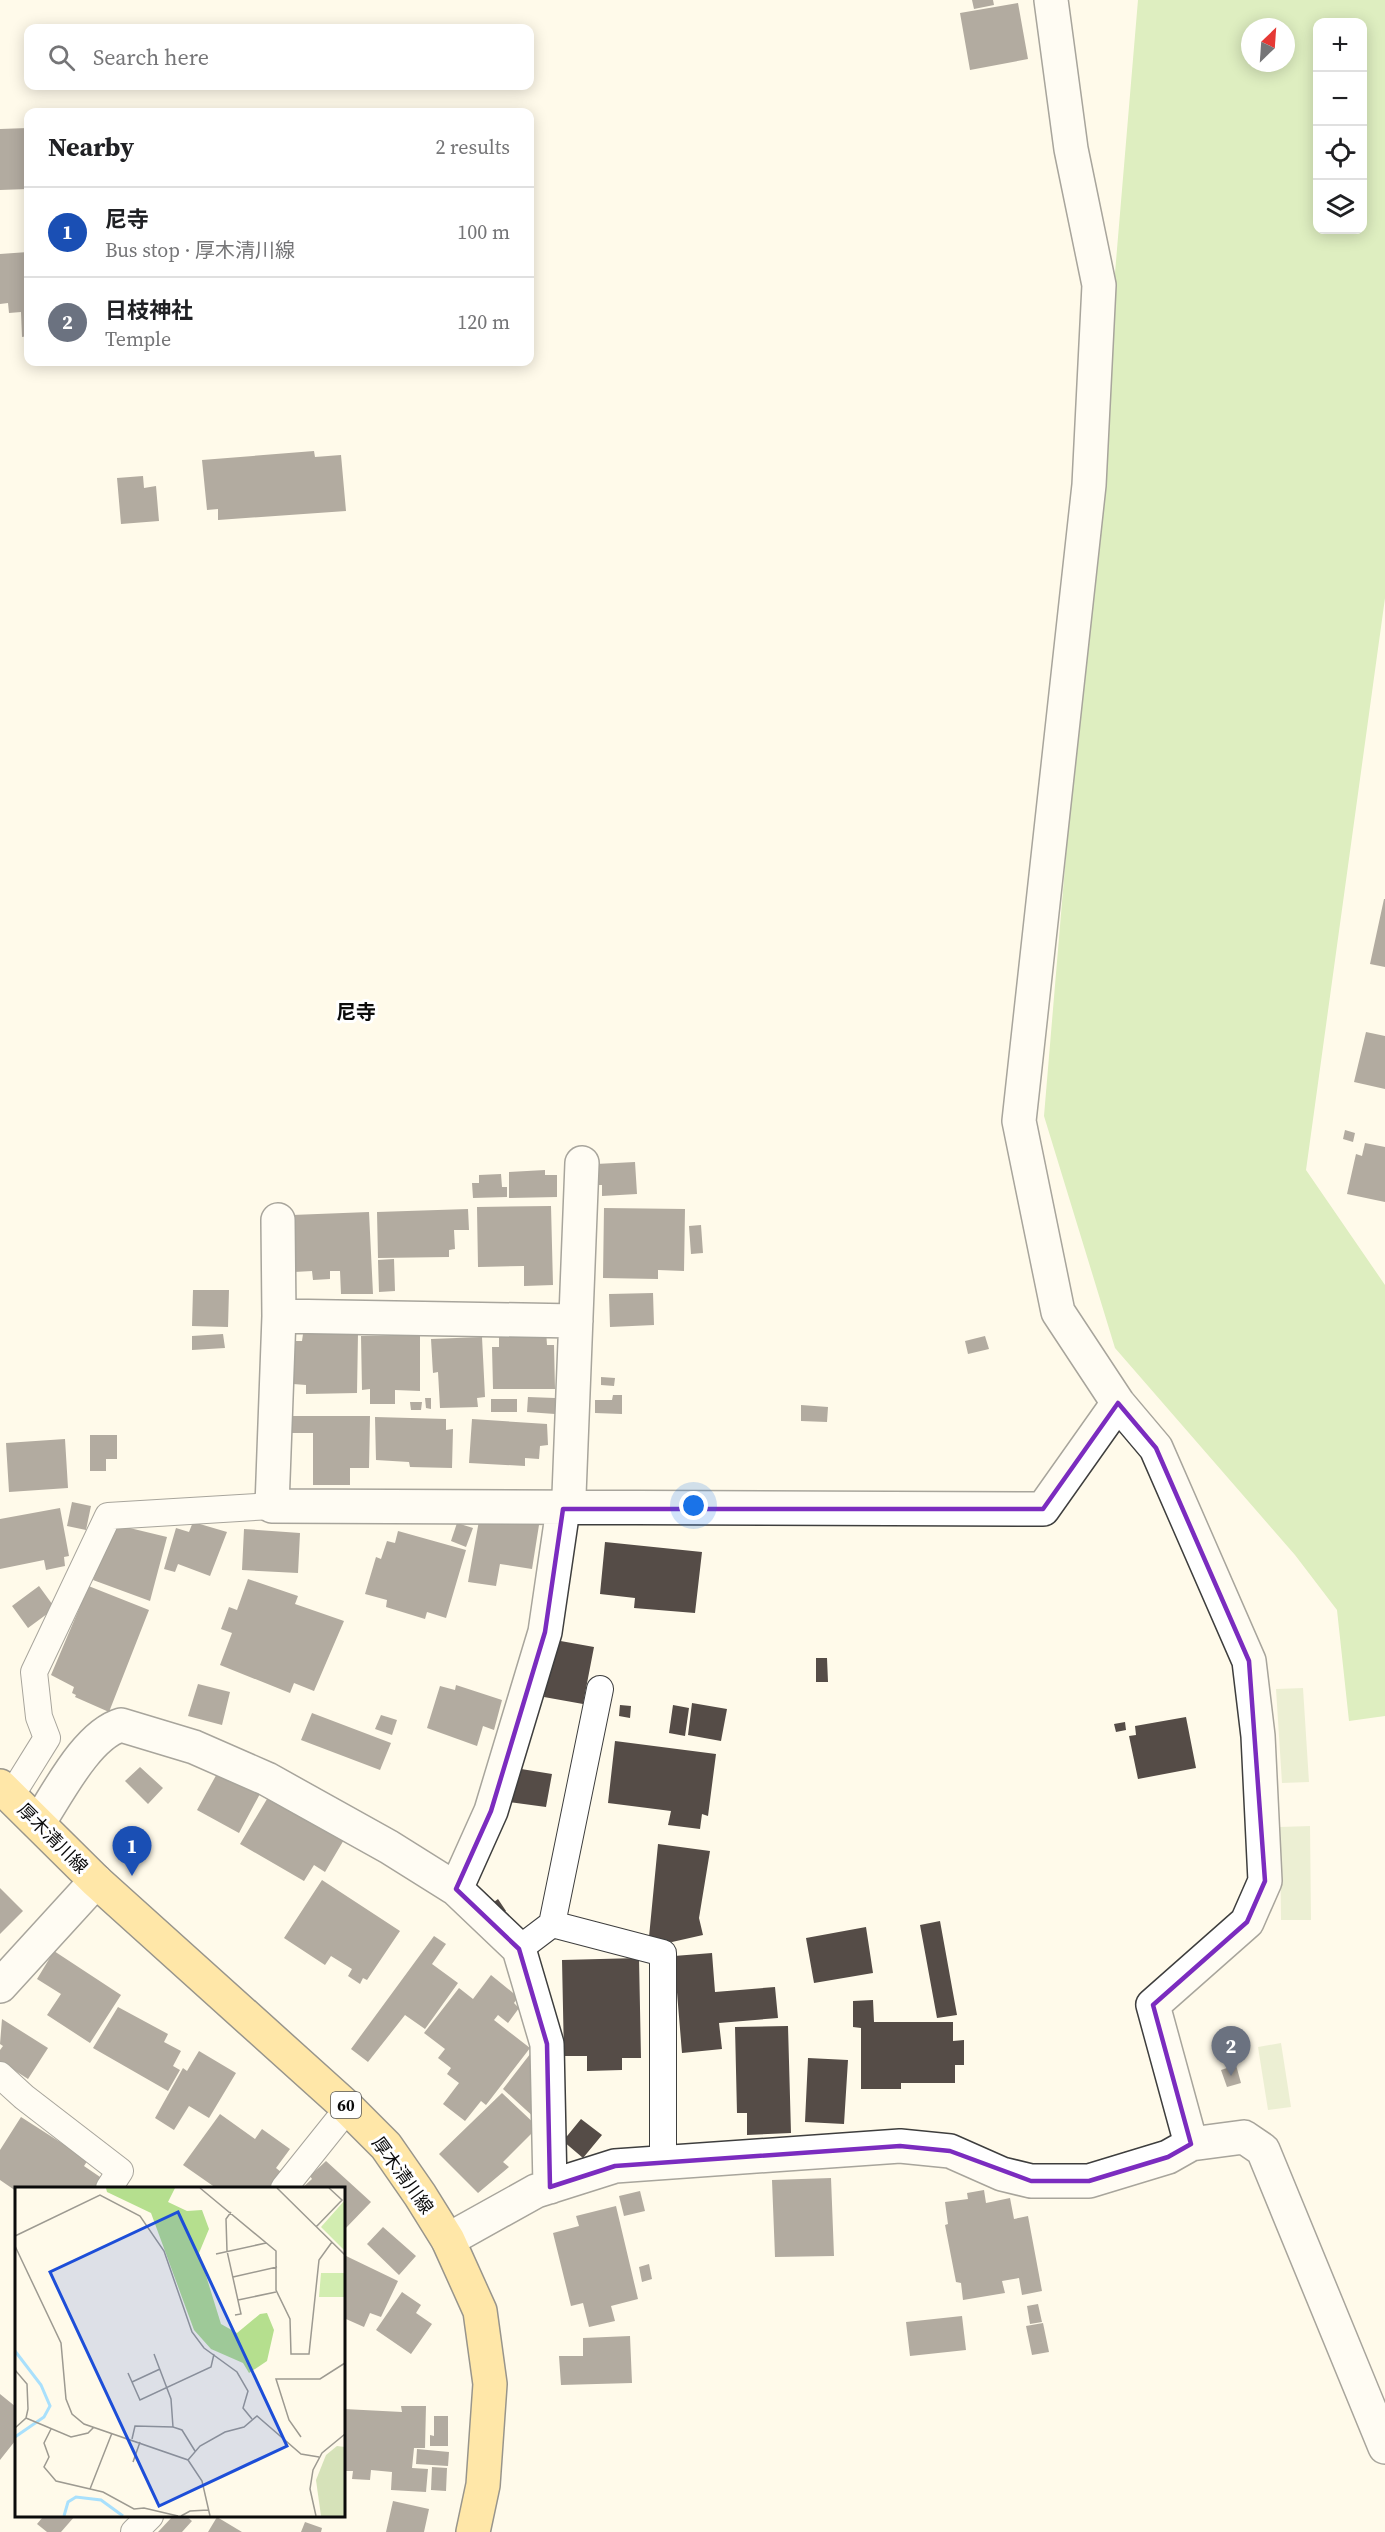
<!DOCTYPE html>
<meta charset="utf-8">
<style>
:root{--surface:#fff;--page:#f2f2f2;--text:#202124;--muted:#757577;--line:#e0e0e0;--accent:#c71826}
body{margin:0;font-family:"Source Serif 4","Noto Sans JP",serif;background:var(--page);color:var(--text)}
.controls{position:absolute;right:18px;top:18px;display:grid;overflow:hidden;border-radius:12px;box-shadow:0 3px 15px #0003}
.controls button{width:54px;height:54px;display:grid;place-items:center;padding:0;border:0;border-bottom:2px solid var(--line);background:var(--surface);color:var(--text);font:30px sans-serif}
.compass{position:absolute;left:1241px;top:18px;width:54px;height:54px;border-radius:50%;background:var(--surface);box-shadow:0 3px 15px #0003;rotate:25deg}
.you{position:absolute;left:694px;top:1506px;width:21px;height:21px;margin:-15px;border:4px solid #fff;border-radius:50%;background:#1a73e8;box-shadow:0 0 0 9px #1a73e833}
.badge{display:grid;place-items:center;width:39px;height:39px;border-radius:50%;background:var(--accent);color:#fff;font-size:20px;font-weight:700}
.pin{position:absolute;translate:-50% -50px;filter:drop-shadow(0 2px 3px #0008)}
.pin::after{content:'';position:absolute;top:32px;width:21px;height:18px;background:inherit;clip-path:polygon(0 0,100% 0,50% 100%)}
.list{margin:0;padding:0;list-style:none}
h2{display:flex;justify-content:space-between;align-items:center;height:78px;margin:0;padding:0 24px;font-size:26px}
h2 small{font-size:20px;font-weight:400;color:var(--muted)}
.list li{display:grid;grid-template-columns:39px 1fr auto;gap:18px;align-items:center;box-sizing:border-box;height:90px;padding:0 24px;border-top:2px solid var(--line)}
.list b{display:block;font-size:22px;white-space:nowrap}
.list p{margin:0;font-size:20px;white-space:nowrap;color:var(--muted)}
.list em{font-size:20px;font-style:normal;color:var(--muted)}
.icon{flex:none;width:33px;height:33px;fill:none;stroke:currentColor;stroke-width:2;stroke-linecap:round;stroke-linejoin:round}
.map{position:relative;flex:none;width:1385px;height:2532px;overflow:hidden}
.search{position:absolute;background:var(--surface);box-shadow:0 3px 15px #0003;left:24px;top:24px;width:510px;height:66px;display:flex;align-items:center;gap:15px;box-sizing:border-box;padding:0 21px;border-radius:12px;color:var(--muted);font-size:22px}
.panel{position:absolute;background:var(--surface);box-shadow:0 3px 15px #0003;left:24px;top:108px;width:510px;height:258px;border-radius:12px}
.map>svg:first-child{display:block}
</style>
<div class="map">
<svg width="1385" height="2532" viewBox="0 0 1385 2532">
<rect width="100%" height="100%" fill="#fffaea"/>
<!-- forest -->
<path fill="#b5df8e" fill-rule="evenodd" d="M1138,0H1385V598L1306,1170L1385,1285V1716L1349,1721L1337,1610L1295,1555L1115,1348L1044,1116ZM1318,22H1362V230H1318ZM1250,27H1286V63H1250Z"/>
<!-- cemetery -->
<path fill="#d6e2b9" d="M1303,1688L1309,1782L1282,1783L1276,1689Z
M1310,1826L1311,1920H1281L1280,1827Z
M1281,2043L1291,2107L1268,2110L1258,2047Z"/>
<!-- building -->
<path fill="#554c47" d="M972,0H993L994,5L974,9Z
M1018,3L1028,59L970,70L960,13Z
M28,128V189L0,190V129Z
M28,252V336L22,337L21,312L9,313L8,303L0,304V254Z
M314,451L315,457L341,455L346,511L218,520V509L207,510L202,460Z
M143,476L144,488L156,486L159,521L121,524L117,478Z
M1384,899H1385V967L1370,964Z
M1366,1032L1385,1036V1089L1354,1082Z
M1345,1130L1355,1133L1353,1142L1343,1139Z
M1365,1143L1385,1147V1202L1347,1194L1356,1154L1362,1156Z
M635,1162L637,1194L602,1196V1185H598L596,1164Z
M545,1170V1175H557V1197L509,1198V1172Z
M501,1174L502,1187H507V1197L473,1198L472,1183H479V1175Z
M551,1206L553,1285L524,1286V1266L478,1267L477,1207Z
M604,1208L685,1209L684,1271L658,1270V1279L603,1278Z
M468,1209L469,1230H454L455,1249L449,1250V1257L378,1258L377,1212Z
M369,1212L373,1294H341L340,1271H330V1279L313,1280L312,1271L294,1272L292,1215Z
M701,1225L703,1253L691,1254L689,1226Z
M394,1259L395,1291L379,1292L378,1260Z
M193,1290H229L228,1327L192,1326Z
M653,1293L654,1325L610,1327L609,1294Z
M546,1330L547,1345H554L555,1389H493L492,1347H499V1332Z
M358,1333L357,1393L306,1394V1385L293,1384L292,1341H302L303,1334Z
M223,1334L225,1348L192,1350V1336Z
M420,1335V1391L395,1390V1404H370V1389L362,1390L361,1336Z
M985,1336L989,1349L968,1354L965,1341Z
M482,1337L485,1397L477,1398L478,1407L440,1408L438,1372L433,1373L431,1339Z
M601,1377L615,1378L614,1386L601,1385Z
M613,1395H622V1414L595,1413V1400H612Z
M528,1397L555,1398V1414L527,1412Z
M425,1398H431V1409L426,1408Z
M491,1399H517V1412H491Z
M410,1402H422L421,1410H411Z
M801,1405L828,1407L827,1422L801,1421Z
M289,1416H370L369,1468H350V1485H313V1433H289Z
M375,1417L446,1419V1430L453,1429L452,1468L410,1467L409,1462L376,1460Z
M472,1419L547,1424L548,1445L540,1446L539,1459L525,1458V1466L469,1463Z
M90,1435H117V1459H106V1471H90Z
M65,1439L68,1488L9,1492L6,1443Z
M72,1502L91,1506L86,1530L67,1526Z
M60,1508L69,1556L64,1557L65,1566L46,1570L44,1560L0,1569V1519Z
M480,1515L539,1525L532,1569L500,1564L496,1586L468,1582Z
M193,1522L227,1532L210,1576L178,1564L175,1572L164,1569L176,1528L189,1532Z
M457,1523L473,1528L466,1547L451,1541Z
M113,1524L167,1537L150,1601L93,1580Z
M244,1529L300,1533L298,1573L242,1570Z
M398,1531L466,1550L446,1618L427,1612L425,1619L386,1607L387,1600L365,1594L376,1557L381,1559L387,1541L395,1543Z
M605,1542L702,1552L695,1613L634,1608L635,1598L600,1594Z
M248,1579L298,1596L295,1604L344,1621L314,1691L294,1683L290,1693L220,1665L232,1633L221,1629L229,1607L237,1610Z
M86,1585L149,1610L109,1712L75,1697L76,1695L72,1693L74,1687L51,1675L79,1609Z
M39,1586L55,1608L28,1628L12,1606Z
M555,1640L594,1647L583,1704L544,1697Z
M816,1658H827L828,1682H816Z
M198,1684L230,1692L222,1725L188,1716Z
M456,1685L502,1700L494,1730L483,1726L477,1746L427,1728L440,1686L455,1690Z
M692,1703L727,1709L721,1741L688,1735Z
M620,1705L631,1706L630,1718L619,1716Z
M673,1705L689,1708L685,1736L669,1733Z
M312,1713L391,1743L380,1770L301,1740Z
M381,1715L397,1720L392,1735L375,1729Z
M1186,1717L1196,1768L1138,1779L1129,1736L1136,1735L1135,1726Z
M1125,1722L1126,1730L1116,1732L1114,1724Z
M615,1741L716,1754L708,1816L702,1814L700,1829L668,1825L671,1811L608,1803Z
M140,1767L163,1788L148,1804L125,1781Z
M515,1768L552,1774L546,1807L509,1802Z
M219,1770L261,1792L239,1833L197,1810Z
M270,1794L345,1838L325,1872L314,1865L304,1881L240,1844Z
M658,1844L710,1851L699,1918L703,1935L672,1942L649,1937Z
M322,1880L400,1931L367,1980L363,1978L360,1984L348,1976L352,1969L331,1956L325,1965L284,1938Z
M0,1888L23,1911L0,1934Z
M498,1899L506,1911L498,1916L490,1905Z
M940,1921L957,2015L937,2018L920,1925Z
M866,1927L873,1973L814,1983L806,1938Z
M434,1936L446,1944L432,1964L458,1983L425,2029L405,2015L368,2062L351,2049Z
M54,1951L121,1995L90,2043L47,2015L61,1994L37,1979Z
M712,1953L715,1992L775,1987L778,2018L719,2023L722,2049L682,2053L674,1956Z
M639,1958L641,2058H622V2070L587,2071V2056H564L562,1960Z
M491,1975L518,1997L514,2003L519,2008L508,2023L498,2015L494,2020L530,2048L486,2105L481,2101L465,2121L443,2104L459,2083L447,2074L451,2068L438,2058L445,2049L424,2033L459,1988L473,1999Z
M873,2000L874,2022H953V2041L964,2040V2065H955V2083H901V2089H861V2028L853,2027V2001Z
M118,2007L168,2034L164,2042L181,2051L173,2066L180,2070L168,2091L93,2048Z
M2,2019L48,2048L28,2079L0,2061V2050L3,2046L0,2044Z
M788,2026L791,2133L747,2135V2113H737L735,2027Z
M534,2049L537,2120L503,2089Z
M199,2051L236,2073L209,2118L189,2106L174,2130L155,2118L183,2068L187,2071Z
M808,2058L848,2060L844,2124L805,2122Z
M1236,2065L1241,2083L1227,2087L1221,2070Z
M502,2093L538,2127L503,2162L509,2167L478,2193L439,2154Z
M220,2114L255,2139L262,2129L290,2149L276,2168L281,2172L270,2188H216L183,2165Z
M21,2117L88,2160L84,2166L103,2179L97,2188H16V2191L0,2180V2150Z
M581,2119L602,2135L583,2158L563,2141Z
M326,2161L371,2202L344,2230V2188H302L312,2179L310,2176Z
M831,2178L834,2256L775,2257L772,2180Z
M984,2190L986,2203L1010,2198L1014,2219L1028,2216L1042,2291L1022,2295L1019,2278L1002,2281L1005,2293L963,2300L961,2283L956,2282L945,2225L948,2224L945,2202L968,2199L967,2193Z
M640,2191L645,2211L624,2216L619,2196Z
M616,2206L638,2299L611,2306L615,2321L589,2327L583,2303L571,2306L553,2233L579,2226L576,2216Z
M383,2227L416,2256L399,2275L367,2244Z
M344,2255L398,2281L381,2317L370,2313L364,2327L346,2319L344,2325Z
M649,2264L652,2279L642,2282L639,2267Z
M402,2292L421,2305L416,2313L432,2324L411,2354L376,2330Z
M1038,2304L1042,2322L1030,2324L1027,2306Z
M962,2316L966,2350L910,2356L906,2322Z
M1043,2323L1049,2352L1032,2355L1026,2326Z
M630,2336L632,2383L561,2385L559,2356H583V2338Z
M0,2394L16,2407V2443L15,2441L0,2460Z
M401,2406H426L425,2448H414L412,2468L428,2469L426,2492L391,2490L392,2472L371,2470L370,2480L352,2479L353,2471H344V2409L402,2412Z
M434,2416H448V2446H430V2435L434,2436Z
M417,2449L449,2452L448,2466L416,2464Z
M432,2467L447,2468L446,2491L431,2490Z
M393,2501L429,2509L424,2532H386Z
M40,2516H75L61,2532H47L37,2524L42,2518Z
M173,2516H186L192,2521L182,2532H158Z
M217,2517L242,2532H208Z
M305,2522L322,2528L321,2532H301Z"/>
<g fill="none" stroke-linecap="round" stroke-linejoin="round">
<!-- lane casing -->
<g stroke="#3e3e3e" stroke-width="28">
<path id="lane" d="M11,1796L47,1738L39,1717L34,1672L108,1516L272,1506
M552,1924L663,1953V2164
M519,1949L552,1924L600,1689
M0,2075L24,2097L120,2171L109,2188
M284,2188L348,2108
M134,2532L150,2516"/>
</g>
<!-- street casing -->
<g stroke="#3e3e3e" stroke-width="36">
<path id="street" d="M1051,0L1071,149L1099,285L1089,485L1019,1121L1058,1312L1118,1403L1156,1448L1249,1661L1258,1736L1265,1881L1247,1922L1153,2005L1191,2144
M278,1220L279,1316L272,1506L1043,1509L1118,1403
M279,1316L576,1321
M39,1822C58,1793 87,1735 121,1725L194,1747L267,1779L389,1847L456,1889L519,1949L547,2044L550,2187
M456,1889L491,1811L545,1632L563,1509L569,1495L582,1163
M0,1986L96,1881
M448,2240L536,2191L615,2166L900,2146L950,2151L1002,2174L1031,2181H1089L1168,2157L1191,2144L1244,2137L1263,2150L1385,2447"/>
</g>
<!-- primary casing -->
<g stroke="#1c1c1c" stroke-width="36">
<path id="primary" d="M0,1786L96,1881L348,2108L386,2146L420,2195L448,2240L480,2311L490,2384L483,2485L473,2532"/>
</g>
<!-- lane -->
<use href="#lane" stroke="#fff" stroke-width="26"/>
<!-- street -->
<use href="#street" stroke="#fff" stroke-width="33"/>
<!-- primary -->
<use href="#primary" stroke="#ffd15a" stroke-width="33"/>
</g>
<!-- marked area -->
<path d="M0 0H1385V2532H0ZM1118,1403L1156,1448L1249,1661L1265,1881L1247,1922L1153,2005L1191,2144L1168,2157L1089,2181H1031L950,2151L900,2146L615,2166L550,2187L547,2044L519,1949L456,1889L491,1811L545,1632L563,1509H1043Z" fill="#fffaea" fill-opacity=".55" fill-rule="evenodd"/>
<path fill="none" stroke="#7b2cbf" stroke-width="4.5" stroke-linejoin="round" d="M1118,1403L1156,1448L1249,1661L1265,1881L1247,1922L1153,2005L1191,2144L1168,2157L1089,2181H1031L950,2151L900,2146L615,2166L550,2187L547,2044L519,1949L456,1889L491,1811L545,1632L563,1509H1043Z"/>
<g text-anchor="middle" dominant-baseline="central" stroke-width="6" stroke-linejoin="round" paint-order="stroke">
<!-- shield labels -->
<rect fill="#fff" stroke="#545454" stroke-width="1.5" x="331" y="2092" width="30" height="26" rx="4.5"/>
<g font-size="16" font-weight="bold" fill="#0b0b0b">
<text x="346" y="2105">60</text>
</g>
<!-- street labels -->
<g font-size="18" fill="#0b0b0b" stroke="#fff">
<text transform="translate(53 1838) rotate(45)">厚木清川線</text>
<text transform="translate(403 2175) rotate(54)">厚木清川線</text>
</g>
<!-- neighbourhood labels -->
<g font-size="20" font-weight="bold" fill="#0b0b0b" stroke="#fff">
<text x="356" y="1012">尼寺</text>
</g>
</g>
<!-- overview -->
<g transform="translate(15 2187)">
<rect width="330" height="330" fill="#fffaea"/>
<path d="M330,13V64L306,40ZM306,86H330V110H304Z" fill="#d2edb0"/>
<path d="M91,1H160L153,15L172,24L187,23L194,42L184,66L206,137L222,146L245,127L252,126L259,143L252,174L234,186L228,176L196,162L179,143L136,26L92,5Z" fill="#b5df8e"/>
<path d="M322,259L330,260V329H306L301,293L311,268Z" fill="#d6e2b9"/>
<path fill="none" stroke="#a9e0fc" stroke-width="3" d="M0,164L26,198L35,219L29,230L0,250M49,329L53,315L61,310L86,313L108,329"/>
<path fill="none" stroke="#9d9a91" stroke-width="1.5" d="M185,1L261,64V103L275,132L276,167H294L304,73L317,55M262,1L330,68M216,25L211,32L212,64L226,127L220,128M301,40L327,13L314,1M0,49L85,8L125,29L149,64L177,145L189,161L222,185L233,204L228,221L237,232M0,59L46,156L51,212L57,227L69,237L173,273L187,294L195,329M201,67L251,56M218,90L262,80M223,113L261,105M139,167L156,212L158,240M0,183L12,197L13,222L11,231L0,241M113,186L125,213L196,180L199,167M117,195L145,182M11,231L56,250L73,246L79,240M36,242L29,256L34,270L29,280L41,294L88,305L119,322L129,321L163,329M286,250L274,233L261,192H305L330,176M117,252L120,239L158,240L167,243L180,264M173,273L185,259L210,245L229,240L242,229L286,267L304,270M118,275L125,255M75,302L97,246M166,329L175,324L193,323M301,329L295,302L298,283L307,266L330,247"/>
<path fill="#1d4ed8" fill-opacity="0.15" stroke="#1d4ed8" stroke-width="3" d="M163,25L272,259L144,319L35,85Z"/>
<rect width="330" height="330" fill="none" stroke="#0b0b0b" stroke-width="3"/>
</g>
</svg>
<div class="controls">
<button>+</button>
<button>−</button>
<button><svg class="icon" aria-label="locate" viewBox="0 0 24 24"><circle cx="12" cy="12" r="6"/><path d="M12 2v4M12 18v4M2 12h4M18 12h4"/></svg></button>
<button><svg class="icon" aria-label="layers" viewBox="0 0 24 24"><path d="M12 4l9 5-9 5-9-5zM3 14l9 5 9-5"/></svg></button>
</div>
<svg class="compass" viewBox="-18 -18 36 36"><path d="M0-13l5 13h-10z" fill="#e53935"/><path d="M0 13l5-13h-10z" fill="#757577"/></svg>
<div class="you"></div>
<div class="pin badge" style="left:132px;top:1876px;background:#1a4fb4">1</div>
<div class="pin badge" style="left:1231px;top:2076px;background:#6b7280">2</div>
<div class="search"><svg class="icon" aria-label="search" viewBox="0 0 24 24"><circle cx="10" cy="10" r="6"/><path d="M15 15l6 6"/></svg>Search here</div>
<section class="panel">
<h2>Nearby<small>2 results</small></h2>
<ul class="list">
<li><span class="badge" style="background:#1a4fb4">1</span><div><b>尼寺</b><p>Bus stop · 厚木清川線</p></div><em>100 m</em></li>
<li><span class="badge" style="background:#6b7280">2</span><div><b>日枝神社</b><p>Temple</p></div><em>120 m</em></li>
</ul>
</section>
</div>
